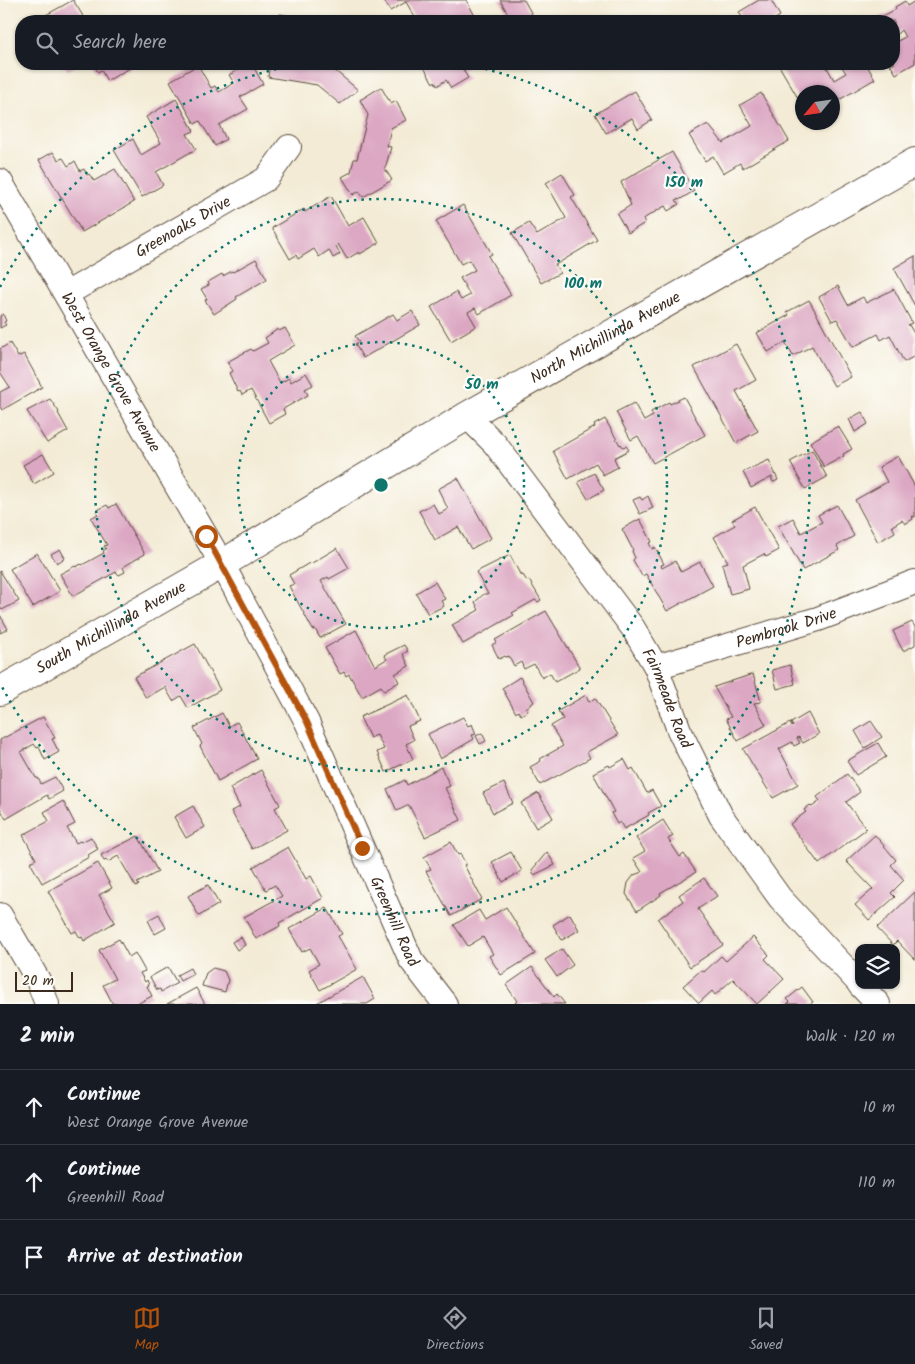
<!DOCTYPE html>
<meta charset="utf-8">
<style>
:root{--surface:#171b24;--page:#242831;--text:#f1f3f6;--muted:#9ea1a6;--line:#363941;--accent:#b45309}
body{margin:0;font-family:Kalam,sans-serif;background:var(--page);color:var(--text)}
.controls{position:absolute;right:15px;bottom:15px;display:grid;overflow:hidden;border-radius:10px;box-shadow:0 1px 4px #0004}
.controls button{width:45px;height:45px;display:grid;place-items:center;padding:0;border:0;border-bottom:1px solid var(--line);background:var(--surface);color:var(--text);font:25px sans-serif}
.compass{position:absolute;left:795px;top:85px;width:45px;height:45px;border-radius:50%;background:var(--surface);box-shadow:0 1px 4px #0004;rotate:241deg}
.scale{position:absolute;left:15px;bottom:12px;width:58px;box-sizing:border-box;padding-left:5px;border:2px solid #3b2a1e;border-top:0;font-size:14px;line-height:18px;white-space:nowrap;color:#3b2a1e;-webkit-text-stroke:4px #fdfcf7;paint-order:stroke}
.stop{position:absolute;width:15px;height:15px;margin:-11px;border:4px solid #b45309;border-radius:50%;background:#fff}
.stop.end{background:#b45309;border-color:#fff;box-shadow:0 1px 5px #0008}
.list{margin:0;padding:0;list-style:none}
h2{display:flex;justify-content:space-between;align-items:center;height:65px;margin:0;padding:0 20px;font-size:21px}
h2 small{font-size:16px;font-weight:400;color:var(--muted)}
.list li{display:grid;grid-template-columns:32px 1fr auto;gap:15px;align-items:center;box-sizing:border-box;height:75px;padding:0 20px;border-top:1px solid var(--line)}
.list b{display:block;font-size:19px;white-space:nowrap}
.list p{margin:0;font-size:16px;white-space:nowrap;color:var(--muted)}
.list em{font-size:16px;font-style:normal;color:var(--muted)}
.icon{flex:none;width:28px;height:28px;fill:none;stroke:currentColor;stroke-width:2;stroke-linecap:round;stroke-linejoin:round}
.map{position:relative;flex:none;width:915px;height:1004px;overflow:hidden}
.search{position:absolute;background:var(--surface);box-shadow:0 1px 4px #0004;left:15px;right:15px;top:15px;height:55px;display:flex;align-items:center;gap:12px;box-sizing:border-box;padding:0 18px;border-radius:20px;color:var(--muted);font-size:19px}
.sheet{height:290px;background:var(--surface)}
nav{display:flex;justify-content:space-around;align-items:center;box-sizing:border-box;height:70px;border-top:1px solid var(--line);background:var(--surface);font-size:14px;color:var(--muted)}
nav a{display:grid;justify-items:center;gap:2px}
nav .on{color:var(--accent)}
.map>svg:first-child{display:block}
</style>
<div class="map">
<svg width="915" height="1004" viewBox="0 0 915 1004">
<rect width="100%" height="100%" fill="#fdfcf7"/>
<filter id="ink" filterUnits="userSpaceOnUse"><feTurbulence type="fractalNoise" baseFrequency=".02" numOctaves="2"/><feDisplacementMap in="SourceGraphic" scale="10" xChannelSelector="R" yChannelSelector="G"/><feConvolveMatrix kernelMatrix="1 2 1 2 8 2 1 2 1" color-interpolation-filters="sRGB"/></filter>
<filter id="wash" filterUnits="userSpaceOnUse"><feTurbulence type="fractalNoise" baseFrequency=".0096" numOctaves="4" result="noise"/><feDisplacementMap in="SourceGraphic" scale="20" xChannelSelector="R" yChannelSelector="G"/><feGaussianBlur stdDeviation="1.12" result="paint"/><feColorMatrix in="noise" values="0 0 0 0 0 0 0 0 0 0 0 0 0 0 0 0 0 1.4 0 .05"/><feComposite in="paint" operator="in"/></filter>
<g filter="url(#wash)">
<rect width="100%" height="100%" fill="#f3ebd5"/>
<g id="blocks">
<!-- building -->
<path fill="#dca7c3" d="M73,0L83,16L74,21H38L37,20Z
M384,0H466L478,21H417L406,2L390,11Z
M500,0H524L535,20L532,21H512Z
M759,0H771L780,16L772,21H744L739,12Z
M905,1L907,6L915,1V63L896,74L890,64H894V43L905,37L901,30L894,37V21H874L896,9L895,7Z
M280,14L300,18L299,21H279Z
M62,64H80L68,70Z
M93,64H135V65L107,81L101,70L98,72Z
M249,64H252L263,84L240,97L248,109L219,125L226,139L215,146L200,121L195,124L170,81L198,65L211,88L215,86L219,92L234,83L229,75Z
M270,64H325V68L331,70L332,68L358,90L340,104L317,85L268,77Z
M422,64H473L463,70L468,78L451,88L446,80L437,86L435,81L433,83Z
M778,64H825L834,80L846,73L840,64H866L875,79L832,104V92H802V105Z
M381,87L391,104L396,101L406,120L391,128L387,146L391,147L385,169L392,180L363,197L359,191L353,195L342,177L351,172L354,159H357L368,115L360,100Z
M635,91L652,120L638,129L632,118L606,133L595,114Z
M761,93L789,141L743,168L740,163L723,173L713,156L705,161L689,135L708,124L723,143L752,126L740,105Z
M176,99L194,131L187,134L196,149L156,172L163,185L142,197L114,150L133,139L141,155L161,143L146,117Z
M53,152L58,160L63,158L68,166L75,161L80,171L84,169L87,175L89,174L94,181L115,169L134,202L82,232L39,160Z
M672,152L694,191L679,200L678,199L676,200L679,204L668,211L665,206L643,219L645,223L628,233L617,214L631,205L621,182Z
M562,173L575,195L571,197L597,240L555,265L560,273L541,283L512,233L529,223L537,235L566,218L546,183Z
M331,196L348,226L364,217L379,243L360,254L359,252L347,259L338,244L336,246L340,254L333,258L329,250L319,257L314,249L298,259L296,255L290,259L272,228L304,209L305,212Z
M463,205L492,254L488,256L511,295L479,314L475,308L468,312L476,326L451,341L431,307L456,292L461,300L470,295L460,278L475,270L469,260L461,264L436,221Z
M915,256V306L894,268Z
M256,259L267,279L236,297L237,299L214,314L205,300L207,299L201,289L209,285L208,282L222,274L223,276L232,271L233,272Z
M838,286L848,305L863,297L866,303L894,289L912,323L907,325H909L915,335V356L904,362L890,335L881,340L878,334L853,347L837,319L832,321L819,297Z
M809,300L851,377L834,386L812,346L793,356L785,342L768,352L757,333L789,315L787,312Z
M412,311L420,325L363,358L355,344L359,342L355,336L393,314L397,320Z
M3,314L6,321L4,322L6,325L0,328V316Z
M285,328L295,345L268,361L280,383L289,378L291,382L306,373L313,385L305,389L308,395L283,409L285,414L269,423L251,390L242,395L240,391L238,392L229,373L233,371L227,362L251,349L253,351L268,343L265,338L278,329L279,331Z
M10,343L18,357L24,354L42,387L2,410L0,407V392L10,387L0,372V349Z
M736,344L756,380L736,391L758,431L736,443L694,367Z
M684,397L705,435L653,463L638,436L631,440L616,412L634,403L644,421L653,416L651,412L669,402L670,404Z
M50,399L59,412L58,413L68,431L47,443L27,411Z
M862,412L868,424L855,432L849,419Z
M605,419L620,445L621,444L623,447L626,446L629,450L614,458L618,467L603,475L596,463L568,479L553,451L595,427L594,425Z
M838,426L852,449L843,454L844,456L824,467L810,442Z
M812,450L827,477L805,489L790,462Z
M43,454L54,472L34,484L23,465Z
M898,456L915,487V517L912,516L913,519L905,524L902,520L892,526L895,532L878,542L855,500L887,482L879,467Z
M769,460L778,480L774,482L772,481V477L751,488L743,472Z
M594,473L604,490L588,499L578,482Z
M458,478L491,538L471,549L458,527L435,540L419,511L433,504L439,514L448,509L438,489Z
M648,496L653,508L640,514L633,500L640,497L642,500Z
M116,504L145,554L123,567L125,572L119,575L116,572L73,596L60,574L75,566L76,567L81,564L82,565L104,553L103,551L106,549L104,546L107,545L91,518L98,514L96,511L107,505L109,508Z
M837,505L854,536L837,546L839,550L803,570L778,526L793,518L801,533L822,522L818,515Z
M755,507L779,550L766,557L764,554L743,565L749,589L730,594L722,564L728,562L714,537L735,525L732,520Z
M640,519L652,542L649,543L652,549L655,547L664,564L661,565L662,568L675,561L681,572L700,562L713,586L667,611L646,574L642,576L633,560L635,558L632,551L633,550L622,529Z
M337,548L349,568L329,579L328,577L321,581L346,624L320,638L315,629L313,630L289,586L294,584L289,575L311,562L312,563Z
M60,549L65,558L57,563L51,554Z
M37,553L60,591L33,607L10,569Z
M510,555L521,576L523,575L527,581L529,580L541,600L538,602L535,600L512,613L514,615L463,644L452,625L479,610L475,602L484,594H488L476,572Z
M0,571L19,601L2,610L0,607Z
M435,582L445,599L441,601L444,606L428,614L416,593Z
M546,611L580,668L555,682L550,673L542,678L534,664L524,669L521,662L514,666L509,656L506,657L505,656L499,659L492,645L497,642L495,640Z
M0,615L8,629L0,633Z
M912,622L915,627V645L903,651L893,631Z
M356,630L375,666L387,659L384,655L404,645L408,651L403,654L409,666L395,674L399,682L384,691L381,686L362,697L349,674L346,676L344,672L340,674L325,648Z
M195,644L220,690L188,708L181,696L173,701L165,687L146,698L134,677Z
M790,665L795,684L777,689L772,670Z
M753,674L761,702L754,703L766,725L738,741L726,719L731,717L714,687Z
M520,677L534,702L526,708L528,711L521,715L518,711L516,713L502,688Z
M408,695L420,721L408,726L414,740L406,744L413,759L386,772L377,752L384,749L377,735L370,738L360,717Z
M586,695L589,702L595,698L618,735L587,752L590,758L540,785L530,767L541,761L540,759L563,746L551,726L563,719L558,711Z
M222,713L229,726L237,722L257,759L218,781L200,746L202,744L194,728Z
M808,713L819,734L803,743L799,737L797,738L800,743L794,746L792,742L779,749L798,784L773,798L743,749L790,723L792,727L793,726L791,723Z
M43,717L55,738L52,739L59,752L45,760L39,747L37,748L34,744L21,752L36,778H38L41,784L55,777L63,791L49,799L47,795L6,819L0,808V740Z
M463,717L468,726L472,724L476,734L472,735L474,739L440,759L428,734Z
M871,721L882,737L865,748L855,731Z
M482,733L486,741L480,744L476,736Z
M878,743L886,757L856,775L847,761Z
M624,759L630,770L633,768L647,793L652,790L661,806L648,813L649,815L624,829L620,822L617,824L611,813L614,812L593,773L609,765L610,767Z
M441,767L450,786L445,788L461,820L425,837L409,805L397,811L387,789L405,780L407,785Z
M261,770L280,805L275,808L287,830L252,849L231,811L240,807L230,788Z
M847,774L860,792L846,802L866,829L819,864L790,824L806,812L804,810L810,805L812,807L820,801L817,797Z
M504,783L513,803L493,813L483,793Z
M538,793L553,818L536,828L521,803Z
M63,801L75,824L67,828L76,843L80,841L81,842L91,837L98,849L88,855L89,857L42,883L30,862L36,859L23,835L49,821L44,812Z
M193,806L205,827L186,838L174,817Z
M663,820L673,836L668,839L680,857L684,854L696,872L660,893L661,895L637,911L626,894L628,883L634,875L642,872L633,858L645,851L636,838Z
M875,835L896,860L891,865L904,880L891,893L895,897L869,920L855,905L873,889L846,861Z
M138,836L158,872L137,883L139,885L136,887L118,856L108,862L107,860L104,861L101,855Z
M451,842L458,855L460,854L466,864L464,865L482,899L451,916L426,871L431,869L424,857Z
M288,847L306,879L311,876L323,898L279,923L280,926L256,939L244,917L282,896L275,885L266,890L253,867Z
M511,852L522,871L503,882L492,862Z
M547,852L555,865L534,875L532,870Z
M98,863L112,888L99,895L115,922L84,941L82,937L80,938L76,931L72,933L48,891Z
M704,878L717,896L698,909L723,945L690,967L658,919L683,901L679,895Z
M208,885L219,904L199,916L188,896Z
M915,892V960L897,941L893,945L877,928Z
M506,907L535,954L501,975L489,956L493,954L483,937L468,946L454,925L479,910L485,920Z
M327,908L342,934L338,936L357,969L320,990L309,970L319,964L310,948L302,952L289,929Z
M159,914L166,928L155,934L148,920Z
M570,914L579,930L562,940L553,925Z
M241,937L245,945L237,950L232,942Z
M753,937L769,955L765,959L784,979L757,1004L733,979L715,995L712,991L699,1003L683,986L701,970L704,972L721,956L726,961Z
M119,939L129,957L135,953L145,971L140,973L145,982L147,980L149,985L147,986L152,996L137,1004H113L103,985L115,979L99,950Z
M562,949L573,965L557,977L545,960Z
M168,967L177,983L161,992L160,989L157,990L150,977Z
M532,967L554,997L557,994L565,1004H516L515,1003L517,1001L506,985Z
M190,968L193,974L180,981L177,975Z
M213,968L224,971L228,980L225,992L202,986L206,973Z
M363,977L375,999L367,1004H315Z
M802,987L813,1002L810,1004H787L790,1002L787,999Z
M196,988L205,1004H167Z"/>
</g>
</g>
<g filter="url(#ink)">
<use href="#blocks" fill-opacity="0" stroke="#574739" stroke-width="1"/>
<g fill="none" stroke-linecap="round" stroke-linejoin="round">
<!-- minor casing -->
<g stroke="#574739" stroke-width="26">
<g id="minor">
<path id="s1" d="M0,181L222,564L307,722L411,960L445,1004"/>
<path id="s2" d="M66,294L266,179L289,147"/>
<path id="s3" d="M467,416L495,444L633,628L656,667L679,730L721,816L780,898L859,983"/>
<path id="s4" d="M656,667L818,619L915,582"/>
<path d="M0,915L38,980L47,1004"/>
<path d="M860,985L878,1004"/>
</g>
</g>
<!-- major casing -->
<g stroke="#574739" stroke-width="30">
<g id="major">
<path id="s5" d="M0,691L222,564L467,416L915,162"/>
</g>
</g>
<!-- minor -->
<use href="#minor" stroke="#fff" stroke-width="24"/>
<!-- major -->
<use href="#major" stroke="#fff" stroke-width="28"/>
</g>
</g>
<g fill="none" stroke-linecap="round" stroke-linejoin="round" filter="url(#ink)">
<!-- route -->
<path stroke="#b45309" stroke-width="6" d="M206,536L307,722L362,848"/>
</g>
<!-- distance rings -->
<g fill="none" stroke="#0f766e" stroke-width="2.5" stroke-dasharray="2.5 5">
<circle cx="381" cy="485" r="143"/>
<circle cx="381" cy="485" r="286"/>
<path d="M0 287A429 429 0 0 1 299 64M463 64A429 429 0 1 1 0 683"/>
</g>
<g text-anchor="middle" dominant-baseline="central" stroke-width="4.5" stroke-linejoin="round" paint-order="stroke">
<!-- street labels -->
<g font-size="16" fill="#3b2a1e" stroke="#fdfcf7">
<text stroke="none"><textPath href="#s2" startOffset="135">Greenoaks Drive</textPath></text>
<text stroke="none"><textPath href="#s5" startOffset="701">North Michillinda Avenue</textPath></text>
<text stroke="none"><textPath href="#s1" startOffset="221">West Orange Grove Avenue</textPath></text>
<text stroke="none"><textPath href="#s5" startOffset="128">South Michillinda Avenue</textPath></text>
<text stroke="none"><textPath href="#s4" startOffset="136">Pembrook Drive</textPath></text>
<text stroke="none"><textPath href="#s3" startOffset="348">Fairmeade Road</textPath></text>
<text stroke="none"><textPath href="#s1" startOffset="840">Greenhill Road</textPath></text>
</g>
</g>
<circle cx="381" cy="485" r="8" fill="#0f766e" stroke="#fdfcf7" stroke-width="2.5"/>
<g font-size="15" text-anchor="middle" font-weight="bold" fill="#0f766e" stroke="#fdfcf7" stroke-width="4.5" stroke-linejoin="round" paint-order="stroke">
<text x="684" y="187">150 m</text>
<text x="583" y="288">100 m</text>
<text x="482" y="389">50 m</text>
</g>
</svg>
<div class="controls">
<button><svg class="icon" aria-label="layers" viewBox="0 0 24 24"><path d="M12 4l9 5-9 5-9-5zM3 14l9 5 9-5"/></svg></button>
</div>
<svg class="compass" viewBox="-18 -18 36 36"><path d="M0-13l5 13h-10z" fill="#e53935"/><path d="M0 13l5-13h-10z" fill="#9ea1a6"/></svg>
<div class="scale">20 m</div>
<div class="stop" style="left:206px;top:536px"></div>
<div class="stop end" style="left:362px;top:848px"></div>
<div class="search"><svg class="icon" aria-label="search" viewBox="0 0 24 24"><circle cx="10" cy="10" r="6"/><path d="M15 15l6 6"/></svg>Search here</div>
</div>
<section class="sheet">
<h2>2 min<small>Walk · 120 m</small></h2>
<ul class="list">
<li><svg class="icon" aria-label="ahead" viewBox="0 0 24 24"><path d="M12 20V5M6 11l6-6 6 6"/></svg><div><b>Continue</b><p>West Orange Grove Avenue</p></div><em>10 m</em></li>
<li><svg class="icon" aria-label="ahead" viewBox="0 0 24 24"><path d="M12 20V5M6 11l6-6 6 6"/></svg><div><b>Continue</b><p>Greenhill Road</p></div><em>110 m</em></li>
<li><svg class="icon" aria-label="arrive" viewBox="0 0 24 24"><path d="M6 21V4h12l-3 4 3 4H6"/></svg><div><b>Arrive at destination</b></div></li>
</ul>
</section>
<nav>
<a class="on"><svg class="icon" aria-label="map" viewBox="0 0 24 24"><path d="M3 6l6-2 6 2 6-2v14l-6 2-6-2-6 2zM9 4v14M15 6v14"/></svg>Map</a>
<a><svg class="icon" aria-label="directions" viewBox="0 0 24 24"><path d="M12 3l9 9-9 9-9-9zM9 14v-3h6M13 9l2 2-2 2"/></svg>Directions</a>
<a><svg class="icon" aria-label="saved" viewBox="0 0 24 24"><path d="M7 4h10v16l-5-4-5 4z"/></svg>Saved</a>
</nav>
